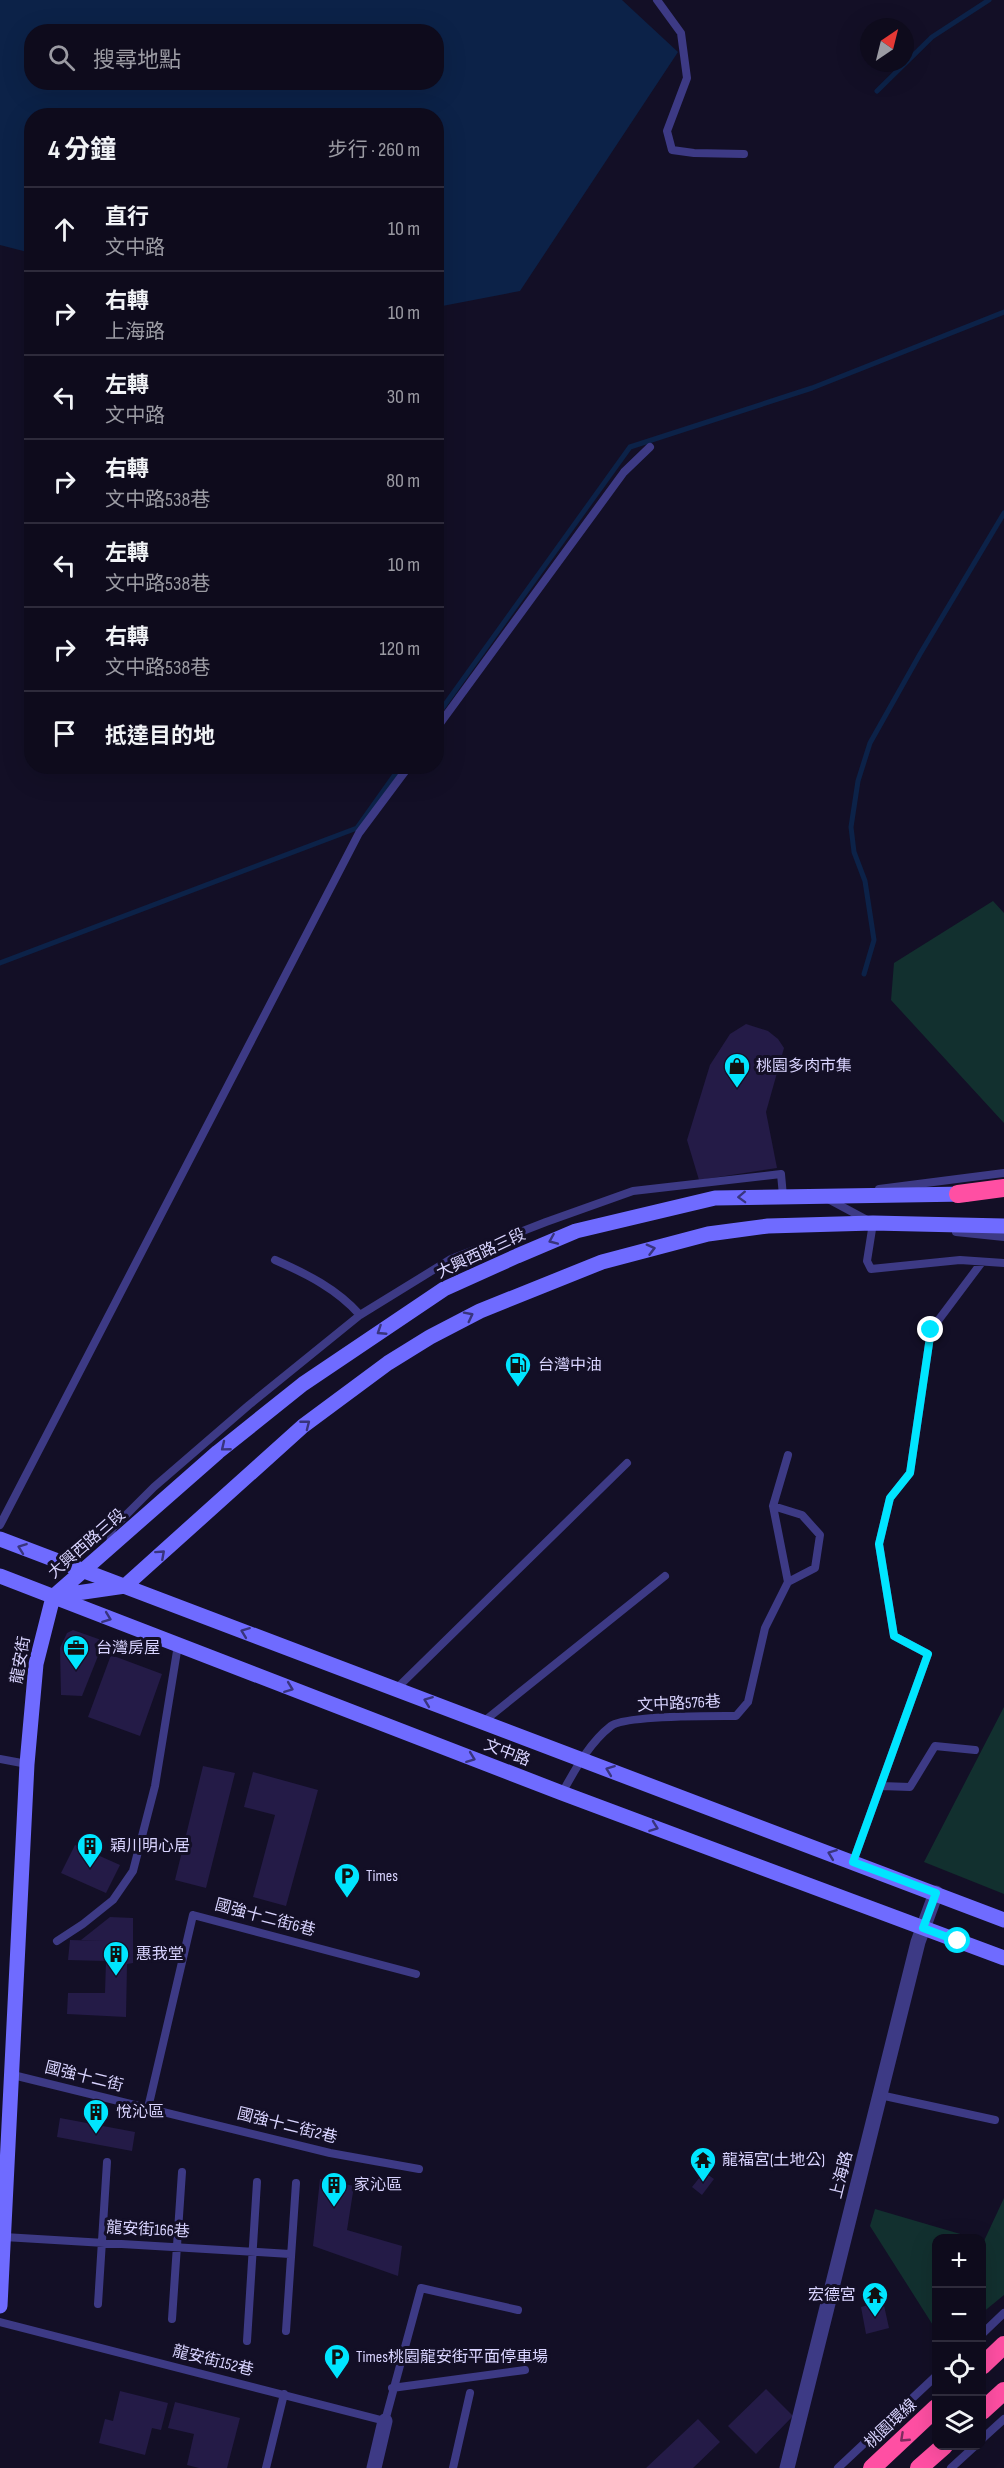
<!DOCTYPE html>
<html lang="zh-TW">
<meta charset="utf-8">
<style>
:root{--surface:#0e0b1c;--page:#1c1929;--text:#f1f3f6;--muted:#9b9ba3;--line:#2e2b3b}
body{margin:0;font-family:"Sofia Sans Condensed","Noto Sans TC",sans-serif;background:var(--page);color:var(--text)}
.controls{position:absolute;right:18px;bottom:18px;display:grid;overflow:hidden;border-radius:12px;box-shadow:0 6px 24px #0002}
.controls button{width:54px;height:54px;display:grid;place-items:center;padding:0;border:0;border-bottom:2px solid var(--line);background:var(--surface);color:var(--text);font:30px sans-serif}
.compass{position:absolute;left:860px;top:18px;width:54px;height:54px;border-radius:50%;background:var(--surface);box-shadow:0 6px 24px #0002;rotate:35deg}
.stop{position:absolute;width:18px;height:18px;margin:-14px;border:4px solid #00e5ff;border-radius:50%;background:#fff}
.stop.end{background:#00e5ff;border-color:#fff;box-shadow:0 2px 6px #0008}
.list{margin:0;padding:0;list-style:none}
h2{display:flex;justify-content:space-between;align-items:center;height:78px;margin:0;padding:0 24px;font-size:26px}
h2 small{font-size:20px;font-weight:400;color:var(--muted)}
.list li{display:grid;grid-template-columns:39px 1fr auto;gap:18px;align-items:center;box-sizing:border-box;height:84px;padding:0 24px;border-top:2px solid var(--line)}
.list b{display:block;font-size:22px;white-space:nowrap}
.list p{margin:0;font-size:20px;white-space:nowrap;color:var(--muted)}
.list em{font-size:20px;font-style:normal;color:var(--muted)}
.icon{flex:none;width:33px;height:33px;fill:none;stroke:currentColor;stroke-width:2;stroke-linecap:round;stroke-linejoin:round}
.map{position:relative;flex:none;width:1004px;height:2468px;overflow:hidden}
.search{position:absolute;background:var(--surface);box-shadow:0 6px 24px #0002;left:24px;top:24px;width:420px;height:66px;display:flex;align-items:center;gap:15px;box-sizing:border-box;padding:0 21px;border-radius:24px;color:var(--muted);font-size:22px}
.panel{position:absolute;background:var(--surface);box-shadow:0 6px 24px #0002;left:24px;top:108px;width:420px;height:666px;border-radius:24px}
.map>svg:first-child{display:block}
</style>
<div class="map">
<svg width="1004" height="2468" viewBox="0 0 1004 2468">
<rect width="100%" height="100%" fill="#130f26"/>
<!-- green -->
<path fill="#12302f" d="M993,901L1004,913V1123L891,1000L894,963Z
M1004,1707V1894L924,1862Z
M1004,2198V2295L982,2313V2241H984Z
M875,2209L974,2238H936V2330L870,2226Z"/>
<!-- water -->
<path fill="#0c2248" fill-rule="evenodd" d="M0,0H622L678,52L520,291L437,307L436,116H32L31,253L0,245ZM32,32H436V82H32Z"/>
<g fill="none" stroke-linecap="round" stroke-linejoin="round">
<!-- stream -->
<path stroke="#0c2248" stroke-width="5" d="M877,91L932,37L989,0
M436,717L630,447L812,388L1004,312
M0,963L357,828L401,766
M864,974L874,940L865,881L854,852L851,827L858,781L870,743L920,654L1004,513"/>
</g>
<!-- building -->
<path fill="#241b47" d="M746,1024L768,1031L778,1039L784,1048L766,1112L777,1168L699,1180L687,1140L710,1065L730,1034Z
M73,1630L104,1641L82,1696L61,1695L60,1648L67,1633Z
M111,1655L162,1674L140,1736L88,1717Z
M203,1766L235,1773L206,1888L175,1880Z
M253,1772L318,1790L286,1906L253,1897L275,1815L244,1807Z
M75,1845L120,1865L106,1893L61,1873Z
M110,1917L133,1918V1963L127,1964L126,2017L67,2014L68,1993H105L106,1961L68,1960L70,1940L105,1941L81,1940Z
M60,2118L135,2132L132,2151L57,2137Z
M704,2172L714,2179L702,2195L692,2187Z
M320,2179L354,2186L347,2230L402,2246L398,2276L313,2246Z
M883,2301L889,2328L866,2334L861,2307Z
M766,2389L793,2416L756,2454L728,2426Z
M120,2391L168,2403L161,2430L152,2428L145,2455L99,2443L105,2419L113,2421Z
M175,2402L240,2418L227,2468H199L187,2465L194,2434L168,2428Z
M698,2419L720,2442L693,2468H646Z"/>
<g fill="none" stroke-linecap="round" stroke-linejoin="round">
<!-- lane -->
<path stroke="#3d3a85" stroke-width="8" d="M657,0L681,33L687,78L667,131L672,150L694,153L744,154
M436,729L624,472L650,447
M879,1189L1004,1173
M828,1199L869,1221
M873,1223L867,1261L871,1269L960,1260L1004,1263
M956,1232L1004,1237
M275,1260C307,1274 337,1289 360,1315
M773,1506L802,1515L820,1535L815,1568L788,1582
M0,1525L359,833L409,766
M110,1545L112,1529L154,1487L249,1405L360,1315L451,1259L546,1222L633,1191L781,1174L783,1196
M396,1689L627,1463
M483,1722L665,1576
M0,1759L27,1764
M881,1786L910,1787L935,1746L975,1750
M562,1793C575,1770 589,1743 611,1726C625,1715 714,1716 736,1716L748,1702L765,1628L788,1582L773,1506L788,1455
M853,1862L928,1654L894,1636L879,1544L890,1498L910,1473L931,1330L982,1262
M57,1941L83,1924L113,1900L133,1871L155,1786L178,1645
M13,2075L330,2153L419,2169
M880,2095L995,2120
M148,2108L193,1915L416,1974
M4,2237L290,2254
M98,2304L107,2162
M172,2319L182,2172
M0,2322L385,2421L421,2288L518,2310
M286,2331L296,2183
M982,2334L1004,2313
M247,2341L257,2182
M392,2388L525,2370
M982,2439L1004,2419
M266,2468L284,2394
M453,2468L470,2393
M838,2468L936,2376
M951,2468L975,2446"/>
<!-- street -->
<path stroke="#3d3a85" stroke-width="15" d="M374,2468L385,2421
M787,2468L918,1942L936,1893"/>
<!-- secondary -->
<path stroke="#6f6bff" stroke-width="15" d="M0,1539L1004,1920
M0,1576L562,1793L1004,1958
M56,1596L125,1586L303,1426L388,1363L430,1337L480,1311L602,1262L708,1234L768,1226L873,1223L1004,1226
M53,1597L218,1452L303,1384L444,1289L517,1256L576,1231L715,1198L967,1194
M0,2306L27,1764L36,1664L53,1597"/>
<!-- highway -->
<path stroke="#ff4fa3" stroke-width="18" d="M958,1194L1004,1188
M982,2366L1004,2345
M982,2411L1004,2391
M872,2468L936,2408
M919,2468L944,2446"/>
</g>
<!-- one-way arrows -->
<defs><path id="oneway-chevron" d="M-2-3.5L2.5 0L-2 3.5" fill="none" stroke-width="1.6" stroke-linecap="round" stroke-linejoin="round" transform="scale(1.5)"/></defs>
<g stroke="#38347d">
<use href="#oneway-chevron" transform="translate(742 1197) rotate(178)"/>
<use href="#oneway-chevron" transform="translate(553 1240) rotate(157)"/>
<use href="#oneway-chevron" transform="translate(651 1249) rotate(-15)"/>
<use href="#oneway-chevron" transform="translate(469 1316) rotate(-27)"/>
<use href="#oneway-chevron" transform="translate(381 1331) rotate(147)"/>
<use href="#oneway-chevron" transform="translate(306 1424) rotate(-38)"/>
<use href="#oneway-chevron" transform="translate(225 1447) rotate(141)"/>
<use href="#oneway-chevron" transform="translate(22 1548) rotate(-160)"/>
<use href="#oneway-chevron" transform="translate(161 1554) rotate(-42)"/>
<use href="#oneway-chevron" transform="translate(107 1618) rotate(21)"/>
<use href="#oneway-chevron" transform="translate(245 1632) rotate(-159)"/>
<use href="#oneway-chevron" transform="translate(289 1688) rotate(21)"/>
<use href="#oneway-chevron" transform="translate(428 1701) rotate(-159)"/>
<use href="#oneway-chevron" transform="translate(471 1758) rotate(21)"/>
<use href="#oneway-chevron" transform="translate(610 1770) rotate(-159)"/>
<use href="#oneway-chevron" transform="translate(654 1827) rotate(20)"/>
<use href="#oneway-chevron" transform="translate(832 1854) rotate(-159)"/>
</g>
<use stroke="#7d2c5e" href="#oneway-chevron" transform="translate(904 2438) rotate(137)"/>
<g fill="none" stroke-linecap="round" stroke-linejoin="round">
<!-- route -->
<path stroke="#00e5ff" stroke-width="8" d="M931,1330L910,1473L890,1498L879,1544L894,1636L928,1654L853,1862L936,1893L923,1928L958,1941"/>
</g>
<!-- icons -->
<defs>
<g id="shop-pin" transform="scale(1.35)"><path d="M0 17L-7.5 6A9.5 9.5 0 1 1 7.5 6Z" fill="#00e5ff" stroke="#130f26"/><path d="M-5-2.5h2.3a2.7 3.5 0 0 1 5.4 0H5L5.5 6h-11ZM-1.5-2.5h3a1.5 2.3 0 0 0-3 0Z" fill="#111"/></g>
<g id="fuel-pin" transform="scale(1.35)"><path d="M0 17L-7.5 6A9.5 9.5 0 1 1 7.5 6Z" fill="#00e5ff" stroke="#130f26"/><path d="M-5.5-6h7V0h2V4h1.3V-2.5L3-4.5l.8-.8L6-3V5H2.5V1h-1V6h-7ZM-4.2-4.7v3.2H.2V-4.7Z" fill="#111"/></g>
<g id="office-pin" transform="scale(1.35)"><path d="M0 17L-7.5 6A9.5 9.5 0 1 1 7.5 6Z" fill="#00e5ff" stroke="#130f26"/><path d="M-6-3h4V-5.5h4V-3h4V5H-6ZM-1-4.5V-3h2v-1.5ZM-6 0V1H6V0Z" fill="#111"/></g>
<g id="building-pin" transform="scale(1.35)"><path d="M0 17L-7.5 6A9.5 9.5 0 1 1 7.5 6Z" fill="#00e5ff" stroke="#130f26"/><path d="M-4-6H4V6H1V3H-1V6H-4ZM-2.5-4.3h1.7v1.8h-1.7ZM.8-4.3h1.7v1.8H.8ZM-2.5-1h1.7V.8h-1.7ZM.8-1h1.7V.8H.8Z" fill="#111"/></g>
<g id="parking-pin" transform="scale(1.35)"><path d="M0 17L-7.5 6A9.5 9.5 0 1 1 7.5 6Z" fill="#00e5ff" stroke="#130f26"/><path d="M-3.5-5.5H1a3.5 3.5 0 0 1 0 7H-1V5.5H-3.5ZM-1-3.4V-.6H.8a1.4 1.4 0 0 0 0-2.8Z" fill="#111"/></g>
<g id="temple-pin" transform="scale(1.35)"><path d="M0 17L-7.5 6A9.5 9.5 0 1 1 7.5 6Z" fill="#00e5ff" stroke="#130f26"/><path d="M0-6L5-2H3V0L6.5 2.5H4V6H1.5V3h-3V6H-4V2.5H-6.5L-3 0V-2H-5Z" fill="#111"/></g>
</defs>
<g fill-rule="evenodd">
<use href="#shop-pin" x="737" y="1066"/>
<use href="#fuel-pin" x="518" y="1365"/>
<use href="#office-pin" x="76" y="1648"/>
<use href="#building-pin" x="90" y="1846"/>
<use href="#parking-pin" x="347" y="1876"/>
<use href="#building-pin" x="116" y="1954"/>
<use href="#building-pin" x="96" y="2112"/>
<use href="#temple-pin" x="703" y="2160"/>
<use href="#building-pin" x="334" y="2185"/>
<use href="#temple-pin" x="875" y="2295"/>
<use href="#parking-pin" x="337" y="2357"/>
</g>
<g text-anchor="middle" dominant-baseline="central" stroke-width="6" stroke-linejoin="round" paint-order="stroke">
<!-- poi labels -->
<g font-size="16" fill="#d9d4ff" stroke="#130f26" text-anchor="start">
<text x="756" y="1066">桃園多肉市集</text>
<text x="538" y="1365">台灣中油</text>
<text x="96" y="1648">台灣房屋</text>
<text x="110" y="1846">穎川明心居</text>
<text x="366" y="1876">Times</text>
<text x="136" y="1954">惠我堂</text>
<text x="116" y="2112">悅沁區</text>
<text x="722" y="2160">龍福宮(土地公)</text>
<text x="354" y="2185">家沁區</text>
<text x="856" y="2295" text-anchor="end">宏德宮</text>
<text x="356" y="2357">Times桃園龍安街平面停車場</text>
</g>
<!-- street labels -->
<g font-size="16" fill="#d9d4ff" stroke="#130f26">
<text transform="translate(481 1254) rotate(-25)">大興西路三段</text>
<text transform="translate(87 1544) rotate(-41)">大興西路三段</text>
<text transform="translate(21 1660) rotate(-80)">龍安街</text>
<text transform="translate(679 1704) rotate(-3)">文中路576巷</text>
<text transform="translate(507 1753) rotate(21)">文中路</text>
<text transform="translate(265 1918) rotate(15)">國強十二街6巷</text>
<text transform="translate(84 2077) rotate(14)">國強十二街</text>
<text transform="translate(287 2126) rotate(14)">國強十二街2巷</text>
<text transform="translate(842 2175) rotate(-76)">上海路</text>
<text transform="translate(148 2230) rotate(3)">龍安街166巷</text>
<text transform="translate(213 2361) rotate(14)">龍安街152巷</text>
<text transform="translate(891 2424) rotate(-43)">桃園環線</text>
</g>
</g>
</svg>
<div class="controls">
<button>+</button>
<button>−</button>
<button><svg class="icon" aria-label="locate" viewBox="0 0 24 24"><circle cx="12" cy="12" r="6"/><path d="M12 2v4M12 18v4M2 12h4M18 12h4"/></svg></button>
<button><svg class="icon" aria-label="layers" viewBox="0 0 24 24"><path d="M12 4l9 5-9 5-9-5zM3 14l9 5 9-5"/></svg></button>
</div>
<svg class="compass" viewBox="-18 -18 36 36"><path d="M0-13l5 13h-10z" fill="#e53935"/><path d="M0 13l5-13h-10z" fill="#9b9ba3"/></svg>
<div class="stop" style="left:958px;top:1941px"></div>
<div class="stop end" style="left:931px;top:1330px"></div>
<div class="search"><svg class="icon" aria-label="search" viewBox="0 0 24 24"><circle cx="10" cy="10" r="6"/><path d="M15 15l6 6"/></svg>搜尋地點</div>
<section class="panel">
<h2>4 分鐘<small>步行 · 260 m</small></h2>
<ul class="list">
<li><svg class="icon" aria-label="ahead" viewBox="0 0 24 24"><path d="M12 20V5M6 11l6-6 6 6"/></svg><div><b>直行</b><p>文中路</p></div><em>10 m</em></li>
<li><svg class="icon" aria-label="right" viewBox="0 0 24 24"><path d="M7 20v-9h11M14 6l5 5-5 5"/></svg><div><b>右轉</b><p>上海路</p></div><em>10 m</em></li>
<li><svg class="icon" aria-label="left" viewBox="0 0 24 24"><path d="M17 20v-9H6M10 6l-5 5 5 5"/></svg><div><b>左轉</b><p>文中路</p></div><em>30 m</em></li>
<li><svg class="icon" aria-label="right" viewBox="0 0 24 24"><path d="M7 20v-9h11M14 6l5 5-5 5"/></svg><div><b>右轉</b><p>文中路538巷</p></div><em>80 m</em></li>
<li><svg class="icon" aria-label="left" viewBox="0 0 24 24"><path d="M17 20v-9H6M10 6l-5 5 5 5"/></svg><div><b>左轉</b><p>文中路538巷</p></div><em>10 m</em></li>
<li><svg class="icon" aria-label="right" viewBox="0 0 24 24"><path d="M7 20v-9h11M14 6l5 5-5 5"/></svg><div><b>右轉</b><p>文中路538巷</p></div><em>120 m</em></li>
<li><svg class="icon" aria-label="arrive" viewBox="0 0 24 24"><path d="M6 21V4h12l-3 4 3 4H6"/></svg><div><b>抵達目的地</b></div></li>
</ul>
</section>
</div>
